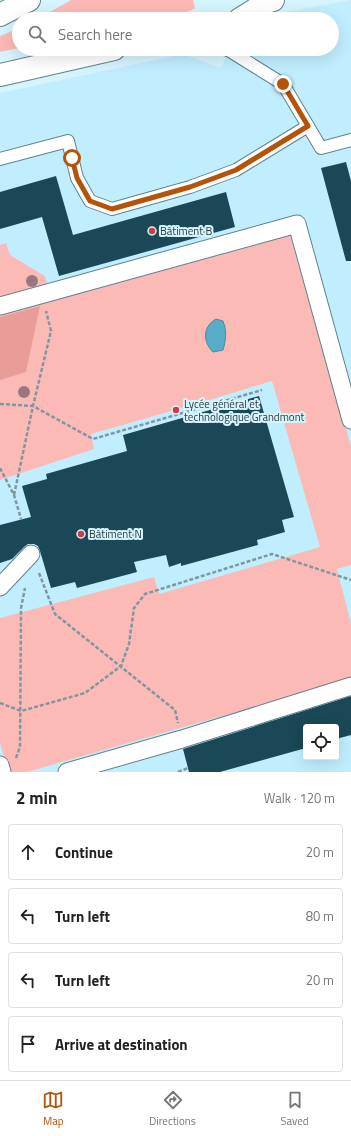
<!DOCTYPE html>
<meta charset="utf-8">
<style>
:root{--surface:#fff;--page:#f6f6f6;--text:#222;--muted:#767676;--line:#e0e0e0;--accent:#b45309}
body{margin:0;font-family:"Titillium Web",sans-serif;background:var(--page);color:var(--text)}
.controls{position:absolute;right:12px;bottom:12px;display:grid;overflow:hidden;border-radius:4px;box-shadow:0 4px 16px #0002}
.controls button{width:36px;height:36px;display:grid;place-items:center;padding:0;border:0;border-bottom:1px solid var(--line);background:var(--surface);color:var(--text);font:20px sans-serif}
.stop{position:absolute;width:12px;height:12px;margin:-9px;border:3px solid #b45309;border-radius:50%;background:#fff}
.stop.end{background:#b45309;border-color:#fff;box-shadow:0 1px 4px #0008}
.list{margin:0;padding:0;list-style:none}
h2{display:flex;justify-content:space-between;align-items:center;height:52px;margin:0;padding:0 16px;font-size:17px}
h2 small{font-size:13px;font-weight:400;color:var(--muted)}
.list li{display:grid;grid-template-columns:26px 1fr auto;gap:12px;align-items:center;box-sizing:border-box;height:56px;margin:0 8px 8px;padding:0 8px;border:1px solid var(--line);border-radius:4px}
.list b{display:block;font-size:15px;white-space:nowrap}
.list em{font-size:13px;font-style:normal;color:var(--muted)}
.icon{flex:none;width:22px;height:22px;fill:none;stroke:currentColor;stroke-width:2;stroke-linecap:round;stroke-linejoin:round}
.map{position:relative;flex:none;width:351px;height:772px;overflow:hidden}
.search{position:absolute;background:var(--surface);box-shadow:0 4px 16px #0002;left:12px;right:12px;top:12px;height:44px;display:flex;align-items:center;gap:10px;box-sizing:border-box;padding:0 14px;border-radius:22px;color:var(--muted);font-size:15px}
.sheet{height:308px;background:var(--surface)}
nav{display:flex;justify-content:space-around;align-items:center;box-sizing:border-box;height:56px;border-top:1px solid var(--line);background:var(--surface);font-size:11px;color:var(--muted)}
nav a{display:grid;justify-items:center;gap:2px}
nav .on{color:var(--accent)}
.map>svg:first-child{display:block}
</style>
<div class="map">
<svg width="351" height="772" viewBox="0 0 351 772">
<rect width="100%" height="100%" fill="#d6f4fe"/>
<!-- built -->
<path fill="#c0eefe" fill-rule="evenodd" d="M351,0V772H0V93L183,54L218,67L222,66L229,49H332V19H274L275,14ZM306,727H336V757H306Z"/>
<!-- green -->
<path fill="#fcbab6" d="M71,0H193L195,8L190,11L154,19H38Z
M19,28V48L0,52V36Z
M289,232L351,446V565L337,569L351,624V679L27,772H8L0,743V618L154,577L159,594L320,547L272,381L203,402L91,434L94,449L0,480V245L6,243L10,255L45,276L51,297Z"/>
<!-- forest -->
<path fill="#e99d99" d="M40,306L26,372L0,380V317Z"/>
<!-- water -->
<path fill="#57adc7" stroke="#4a8b9e" d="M216,319L223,321C227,331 226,340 223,350L213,352C203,342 202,327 216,319Z"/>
<!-- building -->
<path fill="#1a4856" d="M346,162L351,181V261H346L321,168Z
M56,176L73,235L226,192L235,227L59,276L42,217L0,229V192Z
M259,396L294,517L282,520L285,532L257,540L258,545L181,566V563L169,567L166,555L134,562L137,572L77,588L75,582L51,588L40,551L38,546L34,544H28L24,547L12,559L0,563V525L31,517L22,486L47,479L46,474L127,451L123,435Z
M351,696V735L336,739V727H306V748L220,772H189L183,749Z"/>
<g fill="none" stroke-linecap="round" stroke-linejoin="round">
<!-- service casing -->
<g stroke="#60828d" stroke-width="14">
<path id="service" d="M225,49L230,51L283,84L321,148L351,140
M0,159L68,141L77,178L90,201L112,209L190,187L236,170L308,126"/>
</g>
<!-- pedestrian casing -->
<g stroke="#60828d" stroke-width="19">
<path id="pedestrian" d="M0,306L297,224L351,420
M0,587L31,554
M0,765L2,772
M67,772L182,739L351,686"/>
</g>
<!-- minor casing -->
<g stroke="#60828d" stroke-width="24">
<path id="minor" d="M240,19L269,1L273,0
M0,75L114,49"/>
</g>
<!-- primary casing -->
<g stroke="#60828d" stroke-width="24">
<path id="primary" d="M0,15L29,0"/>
</g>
<!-- path -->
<path stroke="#81979f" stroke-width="2.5" stroke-dasharray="4 2" stroke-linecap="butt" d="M0,404L33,406L93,439L262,390
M0,468L14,495L21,519
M14,495L33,406L51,331L46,311
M39,573L55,614L175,710L178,723
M0,703L21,711L85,693L121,666L129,644L134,608L145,594L272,554L351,580
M16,758L20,747L21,608L25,588
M178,772L188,768"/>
<!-- service -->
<use href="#service" stroke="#fff" stroke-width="12"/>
<!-- pedestrian -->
<use href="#pedestrian" stroke="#fff" stroke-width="17"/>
<!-- minor -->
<use href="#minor" stroke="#fff" stroke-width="22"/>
<!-- primary -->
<use href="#primary" stroke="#fff" stroke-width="22"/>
</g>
<!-- trees -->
<g fill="#9a767f">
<circle cx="32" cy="281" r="6"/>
<circle cx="24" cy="392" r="6"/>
</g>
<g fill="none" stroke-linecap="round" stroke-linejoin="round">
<!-- route -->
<path stroke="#b45309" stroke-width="5" d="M72,158L77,178L90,201L112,209L190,187L236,170L308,126L283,84"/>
</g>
<!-- markers -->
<g fill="#cd3e44" stroke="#d6f4fe" stroke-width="1.5">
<circle cx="152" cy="231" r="4"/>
<circle cx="176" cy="410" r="4"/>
<circle cx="81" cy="534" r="4"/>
</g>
<g text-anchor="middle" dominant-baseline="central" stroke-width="4" stroke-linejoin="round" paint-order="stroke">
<!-- poi labels -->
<g font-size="11" fill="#2c3b40" stroke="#d6f4fe" text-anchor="start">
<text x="160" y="231">Bâtiment B</text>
<text x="184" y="404">Lycée général et<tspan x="184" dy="13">technologique Grandmont</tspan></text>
<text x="89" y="534">Bâtiment N</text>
</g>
</g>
</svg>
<div class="controls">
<button><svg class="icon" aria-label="locate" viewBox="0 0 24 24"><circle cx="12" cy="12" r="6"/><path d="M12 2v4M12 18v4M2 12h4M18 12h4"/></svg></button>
</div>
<div class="stop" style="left:72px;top:158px"></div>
<div class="stop end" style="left:283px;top:84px"></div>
<div class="search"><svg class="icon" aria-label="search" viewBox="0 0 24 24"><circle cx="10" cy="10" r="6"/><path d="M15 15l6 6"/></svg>Search here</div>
</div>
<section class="sheet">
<h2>2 min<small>Walk · 120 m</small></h2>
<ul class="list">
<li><svg class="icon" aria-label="ahead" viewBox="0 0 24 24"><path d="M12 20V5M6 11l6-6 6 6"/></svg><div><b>Continue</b></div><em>20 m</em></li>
<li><svg class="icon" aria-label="left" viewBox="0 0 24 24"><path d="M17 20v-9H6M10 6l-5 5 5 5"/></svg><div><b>Turn left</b></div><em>80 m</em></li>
<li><svg class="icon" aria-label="left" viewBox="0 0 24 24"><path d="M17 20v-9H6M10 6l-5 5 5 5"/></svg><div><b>Turn left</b></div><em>20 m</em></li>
<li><svg class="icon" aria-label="arrive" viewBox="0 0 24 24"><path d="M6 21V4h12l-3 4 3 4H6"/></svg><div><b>Arrive at destination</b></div></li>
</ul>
</section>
<nav>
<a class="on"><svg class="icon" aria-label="map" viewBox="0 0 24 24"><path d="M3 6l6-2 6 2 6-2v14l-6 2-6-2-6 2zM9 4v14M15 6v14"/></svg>Map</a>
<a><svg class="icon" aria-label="directions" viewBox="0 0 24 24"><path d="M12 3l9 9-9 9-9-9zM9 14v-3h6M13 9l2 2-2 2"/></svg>Directions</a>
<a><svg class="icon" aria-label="saved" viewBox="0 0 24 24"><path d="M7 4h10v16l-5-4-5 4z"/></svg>Saved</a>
</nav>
